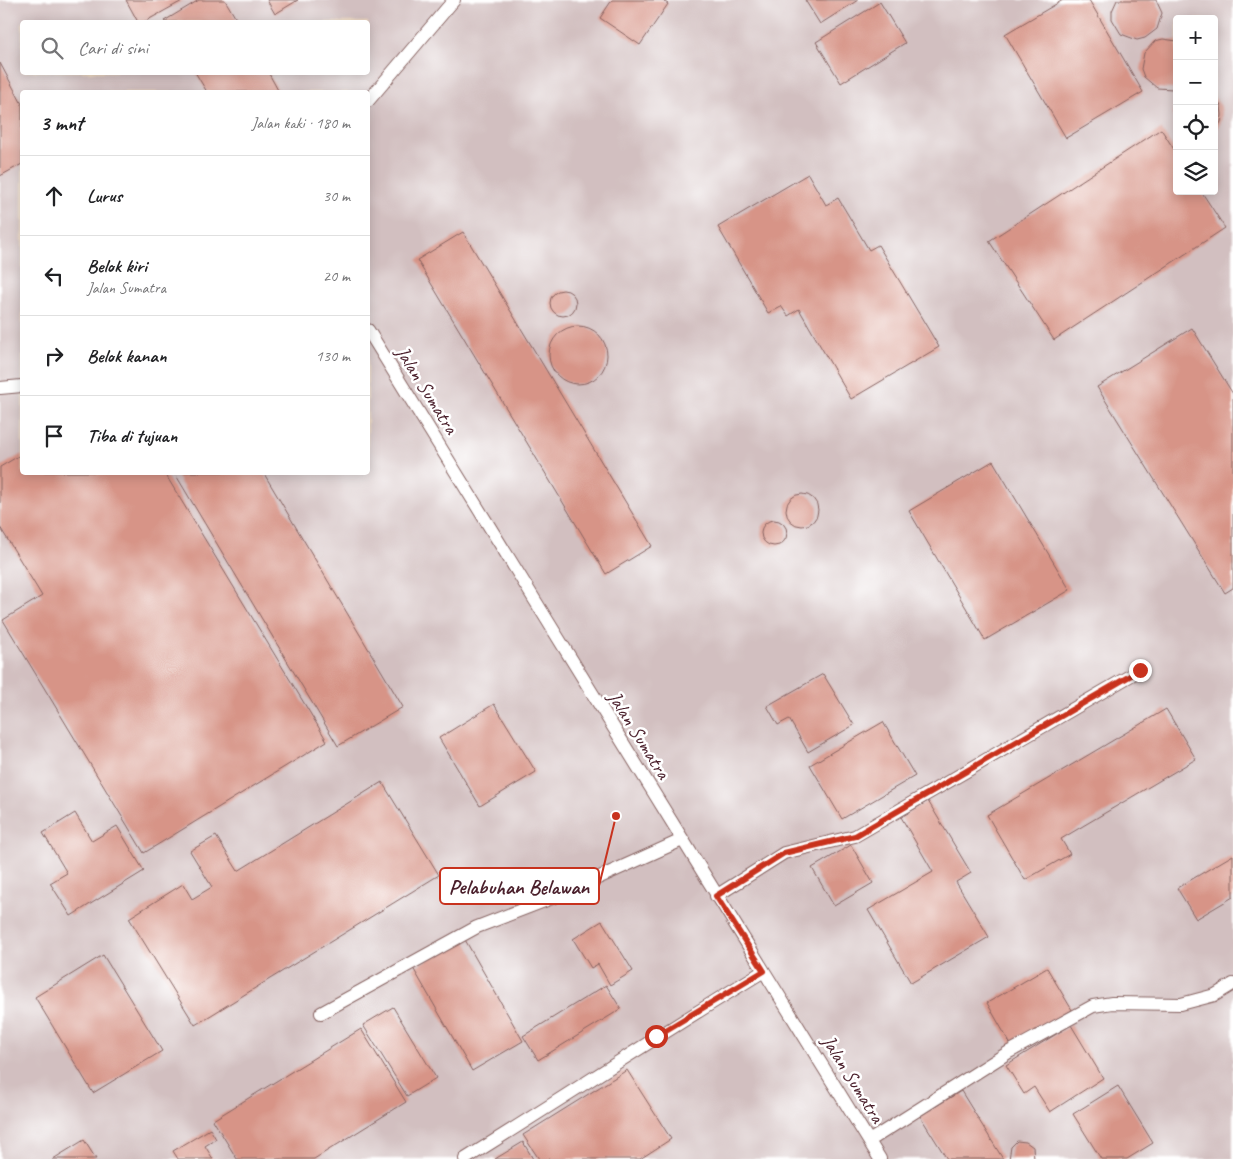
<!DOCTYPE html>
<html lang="id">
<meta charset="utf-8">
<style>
:root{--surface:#fff;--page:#f6f6f6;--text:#202124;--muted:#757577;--line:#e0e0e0}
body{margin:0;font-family:Caveat,sans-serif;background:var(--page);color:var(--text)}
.controls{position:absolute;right:15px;top:15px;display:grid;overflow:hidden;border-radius:5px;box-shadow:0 2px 12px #0003}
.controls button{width:45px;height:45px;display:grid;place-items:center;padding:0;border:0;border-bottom:1px solid var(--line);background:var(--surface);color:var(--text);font:25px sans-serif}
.stop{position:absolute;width:15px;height:15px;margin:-11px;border:4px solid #c8321e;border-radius:50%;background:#fff}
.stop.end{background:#c8321e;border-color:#fff;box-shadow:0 1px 5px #0008}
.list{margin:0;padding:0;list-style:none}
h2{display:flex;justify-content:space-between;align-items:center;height:65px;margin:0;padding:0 20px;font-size:21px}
h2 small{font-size:16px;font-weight:400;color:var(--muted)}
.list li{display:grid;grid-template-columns:32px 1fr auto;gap:15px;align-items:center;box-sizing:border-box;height:80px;padding:0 20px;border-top:1px solid var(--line)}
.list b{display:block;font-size:19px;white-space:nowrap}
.list p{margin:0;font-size:16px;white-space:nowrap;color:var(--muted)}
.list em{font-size:16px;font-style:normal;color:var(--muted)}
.icon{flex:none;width:28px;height:28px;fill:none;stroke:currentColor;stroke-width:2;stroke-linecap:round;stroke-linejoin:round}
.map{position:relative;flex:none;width:1233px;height:1159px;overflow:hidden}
.search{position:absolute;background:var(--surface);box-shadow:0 2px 12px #0003;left:20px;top:20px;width:350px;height:55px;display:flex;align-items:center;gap:12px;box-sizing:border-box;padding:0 18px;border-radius:5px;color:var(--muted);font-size:19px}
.panel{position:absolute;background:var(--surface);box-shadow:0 2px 12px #0003;left:20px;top:90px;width:350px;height:385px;border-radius:5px}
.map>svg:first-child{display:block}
</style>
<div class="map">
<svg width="1233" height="1159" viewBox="0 0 1233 1159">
<rect width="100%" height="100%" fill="#fff"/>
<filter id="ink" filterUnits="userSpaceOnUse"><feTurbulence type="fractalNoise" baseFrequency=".02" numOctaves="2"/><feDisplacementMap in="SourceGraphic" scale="10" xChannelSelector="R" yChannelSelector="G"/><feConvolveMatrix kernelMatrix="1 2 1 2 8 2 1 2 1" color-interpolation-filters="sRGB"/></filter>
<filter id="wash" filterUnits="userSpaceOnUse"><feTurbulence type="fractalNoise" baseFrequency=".0096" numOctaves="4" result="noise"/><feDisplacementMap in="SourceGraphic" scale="20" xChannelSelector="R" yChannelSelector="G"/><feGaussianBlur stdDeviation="1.12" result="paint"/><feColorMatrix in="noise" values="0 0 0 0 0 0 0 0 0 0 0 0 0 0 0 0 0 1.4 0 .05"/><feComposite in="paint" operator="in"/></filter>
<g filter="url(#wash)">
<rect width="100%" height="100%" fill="#f4ddc2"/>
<!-- industrial -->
<path fill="#d2bfc0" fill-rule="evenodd" d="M0,0H1233V1159H0ZM1177,19H1214V191H1177ZM22,22H368V72H22ZM22,92H368V472H22Z"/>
<g id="blocks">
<!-- building -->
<path fill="#d79487" d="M126,0H184L144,22H138Z
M199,0H225L238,22H165L164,21Z
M267,0H298L275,14Z
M612,0H662L668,4L640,45L600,18Z
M805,0H858L820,24Z
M1063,0H1089L1143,92L1066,138L1005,34Z
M1117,0H1156L1162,13L1157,29L1145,38L1137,40L1121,34L1112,19V11Z
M880,2L905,43L841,83L816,42Z
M1163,39L1177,41V87L1173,89L1157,88L1144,77L1141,69L1144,53L1155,41Z
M0,63L22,104V164L0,176Z
M195,72H268L279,92H207Z
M1214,97L1221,106L1222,115L1221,122L1214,133Z
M1176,101H1177L1176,128L1173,112Z
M1161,129L1177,154V191H1201L1225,228L1054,340L989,241Z
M808,174L826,205L838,198L869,250L878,245L939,347L851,399L799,309L788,316L781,306L768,313L718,227Z
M463,232L652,546L606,574L417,260Z
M550 303a13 13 0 1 1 26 0a13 13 0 1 1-26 0Z
M549 355a29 29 0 1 1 58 0a29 29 0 1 1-58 0Z
M1192,328L1233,394V588L1225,593L1097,387Z
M22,454V472H164L327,741L144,853L3,620L42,596L0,527V467Z
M993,461L1070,590L985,640L909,511Z
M174,472H263L403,707L338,746Z
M786 510a16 16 0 1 1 32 0a16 16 0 1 1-32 0Z
M761 533a13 13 0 1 1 26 0a13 13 0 1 1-26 0Z
M823,674L854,725L808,752L789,719L778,725L767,706Z
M494,704L536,772L480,806L439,738Z
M1166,709L1196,759L1061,839L1070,854L1025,880L987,815Z
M883,722L915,776L842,819L810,765Z
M382,782L439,875L195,1025L129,918L183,884L192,899L212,887L190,851L216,836L238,871Z
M928,801L971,873L956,882L989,937L911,983L868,910L933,872L901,817Z
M75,813L92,841L117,826L144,871L71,916L50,883L67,873L43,833Z
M851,845L873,883L834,906L812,868Z
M1233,855V897L1196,919L1177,888Z
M602,921L633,971L610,985L598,964L591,968L573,939Z
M464,938L523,1041L472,1071L413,968Z
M103,955L162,1051L93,1093L35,997Z
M1047,968L1072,1010L1011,1045L987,1003Z
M606,985L621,1009L538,1060L523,1036Z
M393,1007L436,1078L407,1096L363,1025Z
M1071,1025L1103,1078L1050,1112L1034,1087L1024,1094L1006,1065Z
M361,1029L406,1102L314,1159H237L213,1120Z
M627,1070L671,1139L640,1159H539L523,1135Z
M1118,1086L1153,1143L1127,1159H1101L1073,1114Z
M961,1091L1003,1159H947L920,1116Z
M210,1129L216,1139L205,1146L213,1159H178L173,1151Z
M84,1140L96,1159H53Z
M1017,1141L1026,1142L1033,1147L1034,1159H1009L1011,1147Z
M523,1142L533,1159H495Z"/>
</g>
</g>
<g filter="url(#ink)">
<use href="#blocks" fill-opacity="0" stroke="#866260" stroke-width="1"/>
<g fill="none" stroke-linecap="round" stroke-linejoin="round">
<!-- lane casing -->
<g stroke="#866260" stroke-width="14">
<path id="lane" d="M368,101L454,0
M368,330L880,1159
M0,388L22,386
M716,896L784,853L855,836L1140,670
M321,1013L477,927L560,895L682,840
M869,1141L1009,1052L1093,1006L1112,1003L1181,1004L1215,995L1233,984
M465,1159C565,1097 663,1032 764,971"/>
</g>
<!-- lane -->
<use href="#lane" stroke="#fff" stroke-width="12"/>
</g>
</g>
<g fill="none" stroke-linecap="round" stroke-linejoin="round" filter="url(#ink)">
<!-- route -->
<path stroke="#c8321e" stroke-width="6" d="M656,1036L764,971L716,896L784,853L855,836L1140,670"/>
</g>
<g text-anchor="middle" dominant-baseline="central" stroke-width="5" stroke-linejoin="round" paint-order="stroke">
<!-- street labels -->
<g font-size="20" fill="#4a1f2b" stroke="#fff">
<text transform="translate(427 390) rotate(58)">Jalan Sumatra</text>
<text transform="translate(639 735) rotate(58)">Jalan Sumatra</text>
<text transform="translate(853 1079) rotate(58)">Jalan Sumatra</text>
</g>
</g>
<!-- callouts -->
<path fill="none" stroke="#c8321e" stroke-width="2" d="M616 816L599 886"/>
<circle fill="#c8321e" stroke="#fff" stroke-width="2" cx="616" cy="816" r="5"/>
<rect fill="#fff" stroke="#c8321e" stroke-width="2" x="440" y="868" width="159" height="36" rx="5"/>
<g font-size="21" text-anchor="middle" font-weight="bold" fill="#4a1f2b">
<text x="519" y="894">Pelabuhan Belawan</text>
</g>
</svg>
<div class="controls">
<button>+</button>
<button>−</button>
<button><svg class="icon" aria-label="locate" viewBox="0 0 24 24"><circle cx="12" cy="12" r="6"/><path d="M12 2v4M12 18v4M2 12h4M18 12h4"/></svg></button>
<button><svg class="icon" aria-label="layers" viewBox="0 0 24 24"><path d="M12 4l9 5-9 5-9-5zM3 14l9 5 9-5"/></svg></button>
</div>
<div class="stop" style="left:656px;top:1036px"></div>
<div class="stop end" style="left:1140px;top:670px"></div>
<div class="search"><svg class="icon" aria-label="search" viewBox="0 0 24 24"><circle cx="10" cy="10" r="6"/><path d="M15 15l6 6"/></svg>Cari di sini</div>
<section class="panel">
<h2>3 mnt<small>Jalan kaki · 180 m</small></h2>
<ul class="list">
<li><svg class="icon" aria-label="ahead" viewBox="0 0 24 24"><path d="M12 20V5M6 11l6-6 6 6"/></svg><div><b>Lurus</b></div><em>30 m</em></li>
<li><svg class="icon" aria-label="left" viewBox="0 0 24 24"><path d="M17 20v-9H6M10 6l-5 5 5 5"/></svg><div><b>Belok kiri</b><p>Jalan Sumatra</p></div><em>20 m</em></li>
<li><svg class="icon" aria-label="right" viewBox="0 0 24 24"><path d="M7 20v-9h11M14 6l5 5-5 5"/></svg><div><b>Belok kanan</b></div><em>130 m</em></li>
<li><svg class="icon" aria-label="arrive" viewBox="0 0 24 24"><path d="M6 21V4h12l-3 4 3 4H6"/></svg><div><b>Tiba di tujuan</b></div></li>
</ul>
</section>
</div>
